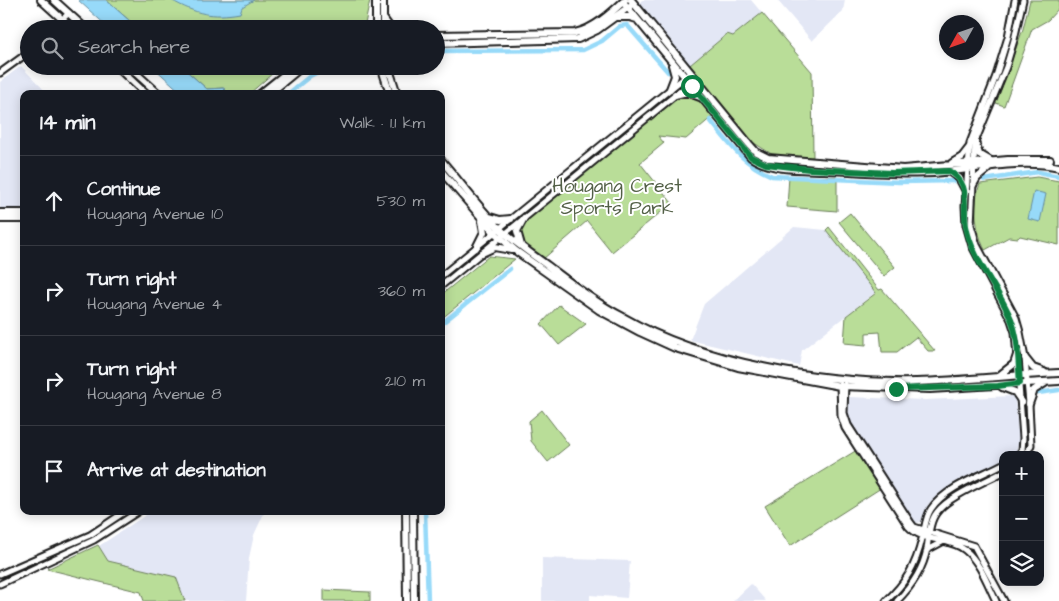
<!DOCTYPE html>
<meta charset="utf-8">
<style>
:root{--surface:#171b24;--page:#242831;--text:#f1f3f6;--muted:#9ea1a6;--line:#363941}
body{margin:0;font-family:"Architects Daughter",sans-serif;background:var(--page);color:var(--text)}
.controls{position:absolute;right:15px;bottom:15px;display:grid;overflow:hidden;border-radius:10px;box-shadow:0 2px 12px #0003}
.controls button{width:45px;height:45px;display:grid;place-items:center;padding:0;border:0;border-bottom:1px solid var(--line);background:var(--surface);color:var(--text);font:25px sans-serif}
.compass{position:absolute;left:939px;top:15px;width:45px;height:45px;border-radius:50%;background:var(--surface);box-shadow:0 2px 12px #0003;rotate:230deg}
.stop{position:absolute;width:15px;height:15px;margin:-11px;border:4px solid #0b8043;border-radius:50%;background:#fff}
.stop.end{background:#0b8043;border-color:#fff;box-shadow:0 1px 5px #0008}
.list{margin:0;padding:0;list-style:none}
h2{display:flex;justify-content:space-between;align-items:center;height:65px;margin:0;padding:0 20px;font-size:21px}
h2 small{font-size:16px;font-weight:400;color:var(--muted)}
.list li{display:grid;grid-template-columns:32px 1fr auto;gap:15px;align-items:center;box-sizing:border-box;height:90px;padding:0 20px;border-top:1px solid var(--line)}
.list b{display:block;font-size:19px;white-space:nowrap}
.list p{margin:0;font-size:16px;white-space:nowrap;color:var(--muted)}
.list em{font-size:16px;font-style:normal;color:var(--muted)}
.icon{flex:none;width:28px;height:28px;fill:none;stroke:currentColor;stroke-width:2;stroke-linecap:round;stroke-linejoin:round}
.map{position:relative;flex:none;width:1059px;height:601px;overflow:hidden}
.search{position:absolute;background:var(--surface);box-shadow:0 2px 12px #0003;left:20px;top:20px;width:425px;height:55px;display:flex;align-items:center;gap:12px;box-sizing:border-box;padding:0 18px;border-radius:28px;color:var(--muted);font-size:19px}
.panel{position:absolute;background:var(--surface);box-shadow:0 2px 12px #0003;left:20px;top:90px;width:425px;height:425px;border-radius:10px}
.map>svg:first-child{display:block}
</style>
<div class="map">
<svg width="1059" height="601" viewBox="0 0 1059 601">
<rect width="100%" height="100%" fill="#fff"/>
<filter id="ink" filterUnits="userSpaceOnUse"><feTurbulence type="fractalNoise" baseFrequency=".02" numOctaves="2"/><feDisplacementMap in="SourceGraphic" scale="10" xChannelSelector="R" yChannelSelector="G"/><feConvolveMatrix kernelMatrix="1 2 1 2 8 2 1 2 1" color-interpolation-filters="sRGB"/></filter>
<g filter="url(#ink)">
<!-- built -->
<path fill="#e3e7f5" d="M642,0H751L762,13L733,36L727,34L690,65L639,3Z
M777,0H845L843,11L812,41Z
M21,66L48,94H24V210H7L0,209V82Z
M794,227L826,230L876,292L802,350L799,366L690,340L704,304Z
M1012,396L1015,399L1019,441L1016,452L1012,455H1003V461L939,494L928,505L921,522L915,523L848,418L849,397L925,400Z
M152,511H265L254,535L249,558L246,601H185L176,577L107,561L99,546Z
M542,558L630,561L627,598L590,595V601H542Z
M751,584L766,601H733Z"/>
<!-- green -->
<path fill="#b9dd98" stroke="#6a7c5a" d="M106,0H370L364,29H139Z
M1030,0H1059V8L1048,20L1032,29L1004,106L996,103L1023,29Z
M762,13L812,72L813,157L773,155L751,141L690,65L727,34L733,36Z
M181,66H281L249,94H226L223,88L207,89Z
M685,95L698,99L713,116L686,139L658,136L664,143L640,163L672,203L612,252L587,221L543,259C529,248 516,242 522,223L676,97Z
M789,176L837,177V211L787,207Z
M1037,177L1059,181V245L1020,236L1018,238L1009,237L985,250C976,232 972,204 980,184Z
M850,213L895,267L884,276L839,222Z
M829,227L879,290L882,289L935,351H928L916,337L897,352H882L880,332L866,333V345L844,343L846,316L876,293L826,230Z
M489,256L515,259L441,319V295Z
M559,305L586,324L559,345L541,324Z
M542,410L569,445L548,462L531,441L529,421Z
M857,450L881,488L790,546L765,506Z
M98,545L108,561L176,577L185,601H144L141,592L47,569Z
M324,590L370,592V601H324Z"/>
<!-- water -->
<path fill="#97daf9" stroke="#668ea1" d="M78,0H106L139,29H110Z
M171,0H254L242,7L240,13C212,18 196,14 171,0Z
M152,66H181L207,89L224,88L226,94H183Z
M1034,191L1046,194L1040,222L1028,219Z"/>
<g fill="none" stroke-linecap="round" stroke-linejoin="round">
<!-- canal -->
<path stroke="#97daf9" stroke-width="4.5" d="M436,51L583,50L602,41L620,26L627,25L668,72
M288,94L310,76L329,66
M710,120C730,145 742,163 772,176L899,182L955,181
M984,180L1038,172L1059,176
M441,324L510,269
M1038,393L1059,390
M425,511L428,601"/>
<!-- minor casing -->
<g stroke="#1c1c1c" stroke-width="9">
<path id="minor" d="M1015,0L1008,37L996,76L970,143L965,206L966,225L972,246L1011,320L1015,332L1023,438L1022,450L1018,455
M1023,0L1014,40L1006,67L975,142L971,225L977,245L1016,318L1020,332L1025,358L1029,404L1031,445L1026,455
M52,29L69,13
M0,73L29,52
M441,276L690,73
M441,286L695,79
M840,384L841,416L845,428L908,526C923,543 949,537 965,550C980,562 988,585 996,601
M845,384L844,413L848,425L911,523L914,527L974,546L1004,601
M927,550L942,542
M0,574L90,535L126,511
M0,584L94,540L139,511
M886,601C906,583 916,565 922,539C925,529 925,518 931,509C946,487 980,476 1003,464
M897,601C912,586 923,570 927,549C929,537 929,522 937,512C949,496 985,482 1003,472"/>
</g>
<!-- major casing -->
<g stroke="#1c1c1c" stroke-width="10">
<path id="major" d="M41,0L73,29
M54,0L86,29
M631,0L749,144L756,152L768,158L903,169L1008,160H1050
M623,2L751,157C772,171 800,169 824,170C861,171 898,175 934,173C974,170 1020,158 1059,167
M615,17H630L637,19
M383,18L391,29
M54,29L64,26L71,28
M376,29V0
M383,29V0
M436,35L575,33C594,29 611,13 625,0
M436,43L578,39L597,30L630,6
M116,66L146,94
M128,66L159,94
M381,66L390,94
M388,66L397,94
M670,89L675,76L672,65
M260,94L295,66
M269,94L303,66
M675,95L687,92L700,97
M975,142L979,154L991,161
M441,160C461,183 479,208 500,229C515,243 532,254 548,266C572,284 596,303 623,317C703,363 824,384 916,382C964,381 1011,375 1059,373
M952,163L962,157L969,148
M441,171L495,233L516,251L599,310L640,332L675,348L738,367L840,386L930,389L1059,381
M950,172L959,178L966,191
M973,185L977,178L988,169
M0,213H24
M490,217L500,220L511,219
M0,219H24
M521,245L517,231L524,218
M476,248L484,232L482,221
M482,253L495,247L512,250
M1025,358L1033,368L1044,372
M1000,375L1014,364L1018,352
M1002,387L1015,392L1022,402
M1029,404L1034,390L1045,383
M406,511L407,601
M413,511L414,601"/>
</g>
<!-- minor -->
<use href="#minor" stroke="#fff" stroke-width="5"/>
<!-- major -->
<use href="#major" stroke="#fff" stroke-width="6"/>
</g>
</g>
<g fill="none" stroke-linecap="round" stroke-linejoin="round" filter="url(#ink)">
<!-- route -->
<path stroke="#0b8043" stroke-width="6" d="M692,86L751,157L766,164L809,169L892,173L949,171C972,184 962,204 966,226C972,260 998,287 1011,319C1019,339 1018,362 1020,383L998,386L896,389"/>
</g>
<g text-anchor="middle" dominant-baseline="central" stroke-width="4" stroke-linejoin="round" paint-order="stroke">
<!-- park labels -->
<g font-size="19" fill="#536047" stroke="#fff">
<text x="617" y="186">Hougang Crest<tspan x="617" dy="22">Sports Park</tspan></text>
</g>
</g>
</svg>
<div class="controls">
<button>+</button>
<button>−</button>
<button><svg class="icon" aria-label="layers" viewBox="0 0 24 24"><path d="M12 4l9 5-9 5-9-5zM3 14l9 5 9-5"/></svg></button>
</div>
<svg class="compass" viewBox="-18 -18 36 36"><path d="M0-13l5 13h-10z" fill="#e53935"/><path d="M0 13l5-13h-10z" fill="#9ea1a6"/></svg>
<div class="stop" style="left:692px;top:86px"></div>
<div class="stop end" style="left:896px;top:389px"></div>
<div class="search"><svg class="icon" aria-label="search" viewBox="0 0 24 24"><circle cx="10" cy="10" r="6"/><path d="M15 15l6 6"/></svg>Search here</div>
<section class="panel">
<h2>14 min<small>Walk · 1.1 km</small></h2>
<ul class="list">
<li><svg class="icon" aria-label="ahead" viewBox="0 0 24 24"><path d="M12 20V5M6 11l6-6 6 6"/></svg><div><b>Continue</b><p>Hougang Avenue 10</p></div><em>530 m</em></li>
<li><svg class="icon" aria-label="right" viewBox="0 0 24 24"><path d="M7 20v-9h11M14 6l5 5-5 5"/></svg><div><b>Turn right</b><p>Hougang Avenue 4</p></div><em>360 m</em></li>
<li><svg class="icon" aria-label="right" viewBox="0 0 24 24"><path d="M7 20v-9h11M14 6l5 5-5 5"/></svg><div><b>Turn right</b><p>Hougang Avenue 8</p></div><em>210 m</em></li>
<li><svg class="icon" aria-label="arrive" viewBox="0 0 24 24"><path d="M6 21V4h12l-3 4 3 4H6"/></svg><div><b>Arrive at destination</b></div></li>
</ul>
</section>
</div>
